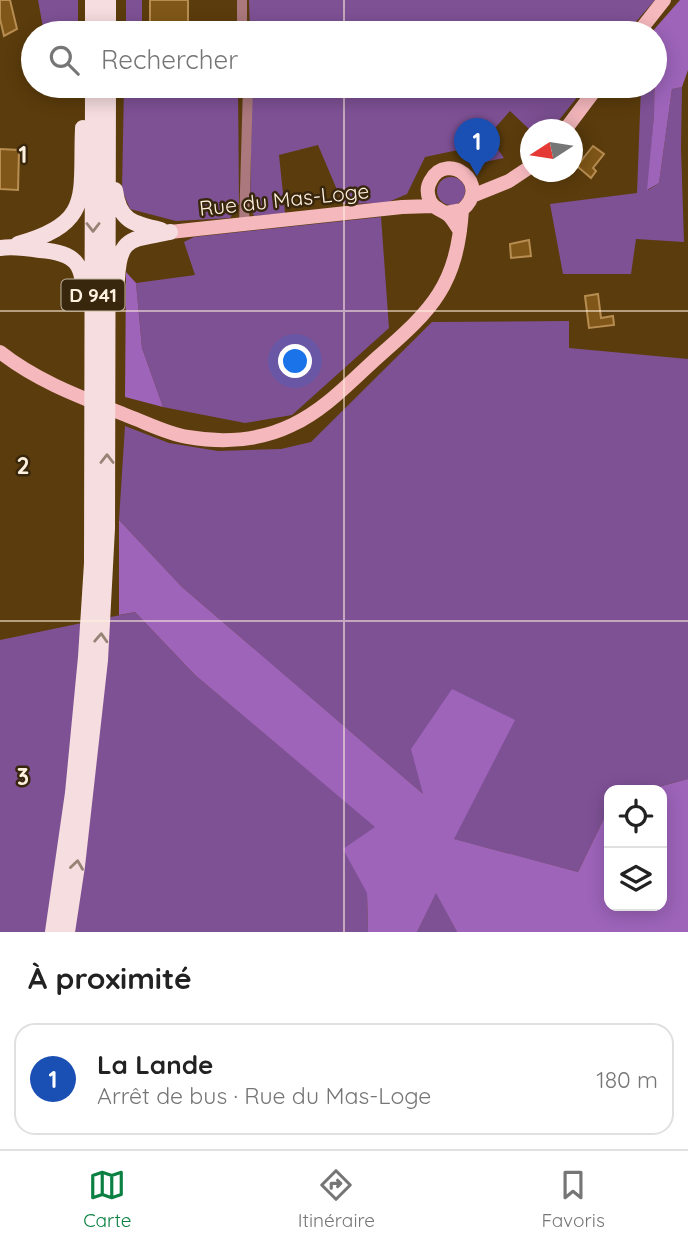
<!DOCTYPE html>
<html lang="fr">
<meta charset="utf-8">
<style>
:root{--surface:#fff;--page:#f6f6f6;--text:#222;--muted:#767676;--line:#e0e0e0;--accent:#0b8043}
body{margin:0;font-family:Quicksand,sans-serif;background:var(--page);color:var(--text)}
.controls{position:absolute;right:21px;bottom:21px;display:grid;overflow:hidden;border-radius:14px;box-shadow:0 4px 18px #0003}
.controls button{width:63px;height:63px;display:grid;place-items:center;padding:0;border:0;border-bottom:2px solid var(--line);background:var(--surface);color:var(--text);font:35px sans-serif}
.compass{position:absolute;left:520px;top:119px;width:63px;height:63px;border-radius:50%;background:var(--surface);box-shadow:0 4px 18px #0003;rotate:258deg}
.you{position:absolute;left:296px;top:362px;width:24px;height:24px;margin:-18px;border:5px solid #fff;border-radius:50%;background:#1a73e8;box-shadow:0 0 0 10px #1a73e833}
.badge{display:grid;place-items:center;width:46px;height:46px;border-radius:50%;background:var(--accent);color:#fff;font-size:23px;font-weight:700}
.pin{position:absolute;translate:-50% -58px;filter:drop-shadow(0 2px 4px #0008)}
.pin::after{content:'';position:absolute;top:37px;width:24px;height:21px;background:inherit;clip-path:polygon(0 0,100% 0,50% 100%)}
.list{margin:0;padding:0;list-style:none}
h2{display:flex;justify-content:space-between;align-items:center;height:91px;margin:0;padding:0 28px;font-size:30px}
h2 small{font-size:23px;font-weight:400;color:var(--muted)}
.list li{display:grid;grid-template-columns:46px 1fr auto;gap:21px;align-items:center;box-sizing:border-box;height:112px;margin:0 14px 14px;padding:0 14px;border:2px solid var(--line);border-radius:21px}
.list b{display:block;font-size:26px;white-space:nowrap}
.list p{margin:0;font-size:23px;white-space:nowrap;color:var(--muted)}
.list em{font-size:23px;font-style:normal;color:var(--muted)}
.icon{flex:none;width:38px;height:38px;fill:none;stroke:currentColor;stroke-width:2;stroke-linecap:round;stroke-linejoin:round}
.map{position:relative;flex:none;width:688px;height:932px;overflow:hidden}
.search{position:absolute;background:var(--surface);box-shadow:0 4px 18px #0003;left:21px;right:21px;top:21px;height:77px;display:flex;align-items:center;gap:18px;box-sizing:border-box;padding:0 24px;border-radius:38px;color:var(--muted);font-size:26px}
.sheet{height:217px;background:var(--surface)}
nav{display:flex;justify-content:space-around;align-items:center;box-sizing:border-box;height:98px;border-top:2px solid var(--line);background:var(--surface);font-size:19px;color:var(--muted)}
nav a{display:grid;justify-items:center;gap:4px}
nav .on{color:var(--accent)}
.map>svg:first-child{display:block}
</style>
<div class="map">
<svg width="688" height="932" viewBox="0 0 688 932">
<rect width="100%" height="100%" fill="#5b3c0c"/>
<!-- green -->
<path fill="#7e5195" d="M38,0H78V33H44Z
M126,0H142V33H126Z
M249,0H655L626,33H250Z
M124,86H238L239,204L230,218L176,221L130,209L122,190Z
M252,86H586L552,129L530,130L510,111L488,136L504,158L475,164L458,150L425,157L407,194L386,203L343,204L318,145L279,155L285,213L254,216L250,207Z
M641,86H654V115L648,190L659,183L672,89L682,87L681,148L684,242L636,239L631,274H563L550,204L637,193Z
M437 191a14 14 0 1 1 28 0a14 14 0 1 1-28 0Z
M381,217L389,328L292,415L245,423L163,407L142,348L136,283L195,275L184,242L194,237Z
M569,321V348L688,359V779L647,790H609V808L578,872L453,839L514,720L424,795L182,587L119,520L125,426L169,443L218,451L281,449L311,442L432,322Z
M135,612L195,675L376,827L367,893L368,932H0V640Z
M436,892L457,932H417Z"/>
<!-- forest -->
<path fill="#9d64ba" d="M680,0H688V70L682,87L672,89L659,183L647,190L654,115L655,33H651Z
M126,272L136,283L142,348L163,407L125,397Z
M119,520L182,587L423,794L411,749L452,689L515,720L454,839L578,872L609,808V906H662V790H647L688,779V932H457L436,893L417,932H368L367,893L343,849L375,827L195,675L135,612L119,615Z"/>
<!-- building -->
<path fill="#805718" stroke="#b88d52" stroke-width="2" d="M0,0H10L17,29L4,36L0,19Z
M150,0H188V33H150Z
M593,146L604,154L593,168L596,171L591,178L577,166Z
M0,149L19,150L18,190L0,189Z
M529,240L531,256L511,258L510,244Z
M598,294L601,318L613,316L614,325L589,328L585,296Z"/>
<g fill="none" stroke-linecap="round" stroke-linejoin="round">
<!-- minor -->
<path stroke="#aa787d" stroke-width="10" d="M242,0V33
M244,225L248,86"/>
<!-- major -->
<path stroke="#f5b8bd" stroke-width="14" d="M638,33L664,0
M565,130L598,86
M472,196L509,181L530,167
M446,213L462,210C493,184 447,150 431,180C427,186 427,194 430,201C434,209 440,209 447,214C452,217 456,226 460,231
M170,232L402,207L433,206
M0,352C38,382 83,398 128,416C147,423 168,434 188,437C223,443 259,441 292,425C325,410 352,380 379,356C433,309 457,285 462,210"/>
<!-- highway -->
<path stroke="#f6dddf" stroke-width="16" d="M108,0V33
M93,33V0
M115,190C119,221 133,224 161,230
M18,244C94,223 80,195 83,128
M0,248C13,246 27,248 40,250C77,253 84,264 84,301
M117,280C119,235 132,240 170,232
M53,932L73,793L86,657L92,563L93,86
M67,932L77,866L100,660L107,528L108,86"/>
</g>
<!-- one-way arrows -->
<defs><path id="oneway-chevron" d="M-2-3.5L2.5 0L-2 3.5" fill="none" stroke-width="1.6" stroke-linecap="round" stroke-linejoin="round" transform="scale(1.75)"/></defs>
<g stroke="#978276">
<use href="#oneway-chevron" transform="translate(93 227) rotate(90)"/>
<use href="#oneway-chevron" transform="translate(107 459) rotate(-90)"/>
<use href="#oneway-chevron" transform="translate(101 638) rotate(-87)"/>
<use href="#oneway-chevron" transform="translate(77 865) rotate(-82)"/>
</g>
<!-- grid -->
<path fill="none" stroke="#fff1df" stroke-width="2" stroke-opacity="0.55" d="M344,0V33M344,86V932M0,311H688M0,621H688"/>
<g text-anchor="middle" dominant-baseline="central" stroke-width="5" stroke-linejoin="round" paint-order="stroke">
<!-- shield labels -->
<rect fill="#38260d" stroke="#c3b4a0" stroke-width="2" x="61.5" y="279.5" width="63" height="31" rx="5"/>
<g font-size="19" font-weight="bold" fill="#fff1df">
<text x="93" y="295">D 941</text>
</g>
<!-- street labels -->
<g font-size="21" fill="#fff1df" stroke="#38260d">
<text transform="translate(284 199) rotate(-6)">Rue du Mas-Loge</text>
</g>
</g>
<g font-size="23" text-anchor="middle" font-weight="bold" fill="#fff1df" stroke="#38260d" stroke-width="5" stroke-linejoin="round" paint-order="stroke">
<text x="23" y="163">1</text>
<text x="23" y="474">2</text>
<text x="23" y="785">3</text>
</g>
</svg>
<div class="controls">
<button><svg class="icon" aria-label="locate" viewBox="0 0 24 24"><circle cx="12" cy="12" r="6"/><path d="M12 2v4M12 18v4M2 12h4M18 12h4"/></svg></button>
<button><svg class="icon" aria-label="layers" viewBox="0 0 24 24"><path d="M12 4l9 5-9 5-9-5zM3 14l9 5 9-5"/></svg></button>
</div>
<svg class="compass" viewBox="-18 -18 36 36"><path d="M0-13l5 13h-10z" fill="#e53935"/><path d="M0 13l5-13h-10z" fill="#767676"/></svg>
<div class="you"></div>
<div class="pin badge" style="left:477px;top:176px;background:#1a4fb4">1</div>
<div class="search"><svg class="icon" aria-label="search" viewBox="0 0 24 24"><circle cx="10" cy="10" r="6"/><path d="M15 15l6 6"/></svg>Rechercher</div>
</div>
<section class="sheet">
<h2>À proximité<small></small></h2>
<ul class="list">
<li><span class="badge" style="background:#1a4fb4">1</span><div><b>La Lande</b><p>Arrêt de bus · Rue du Mas-Loge</p></div><em>180 m</em></li>
</ul>
</section>
<nav>
<a class="on"><svg class="icon" aria-label="map" viewBox="0 0 24 24"><path d="M3 6l6-2 6 2 6-2v14l-6 2-6-2-6 2zM9 4v14M15 6v14"/></svg>Carte</a>
<a><svg class="icon" aria-label="directions" viewBox="0 0 24 24"><path d="M12 3l9 9-9 9-9-9zM9 14v-3h6M13 9l2 2-2 2"/></svg>Itinéraire</a>
<a><svg class="icon" aria-label="saved" viewBox="0 0 24 24"><path d="M7 4h10v16l-5-4-5 4z"/></svg>Favoris</a>
</nav>
